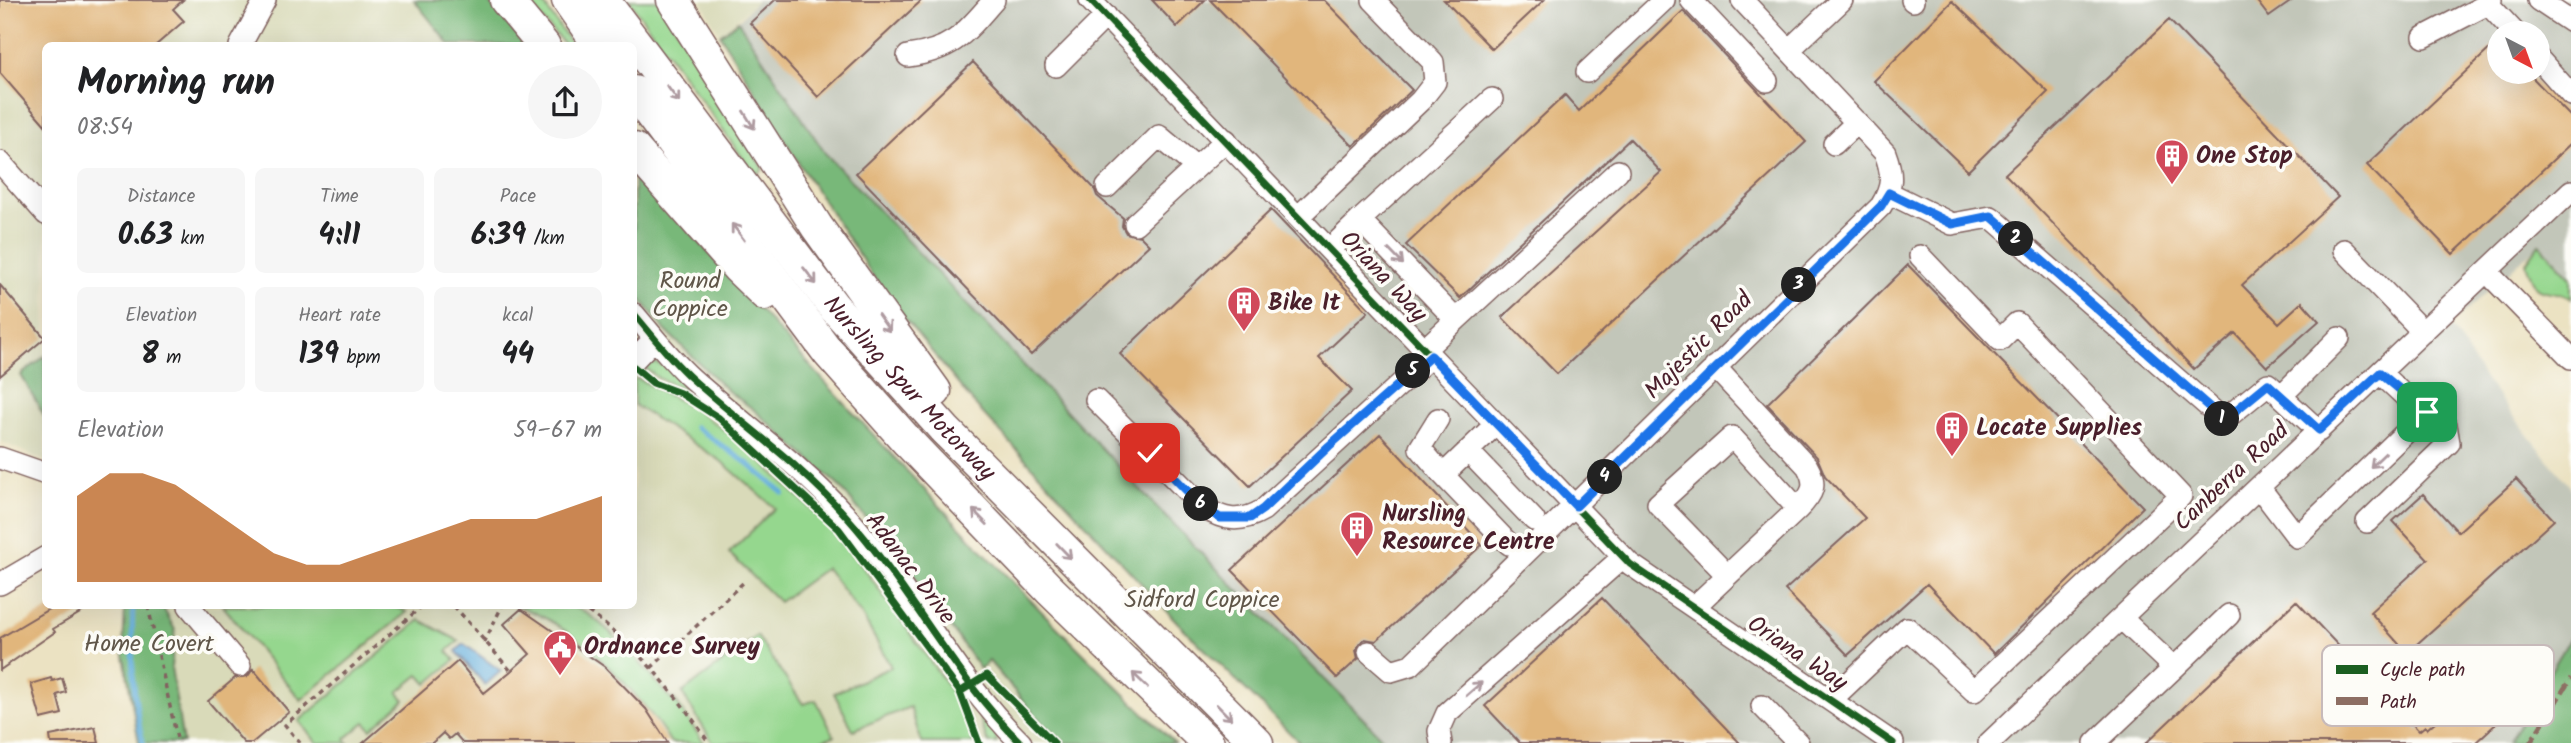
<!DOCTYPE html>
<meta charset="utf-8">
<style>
:root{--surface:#fff;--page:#f6f6f6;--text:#202124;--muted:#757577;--accent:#b45309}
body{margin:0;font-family:Kalam,sans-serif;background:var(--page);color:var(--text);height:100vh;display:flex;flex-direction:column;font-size:26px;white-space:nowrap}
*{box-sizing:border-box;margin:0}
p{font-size:23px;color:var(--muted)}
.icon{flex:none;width:38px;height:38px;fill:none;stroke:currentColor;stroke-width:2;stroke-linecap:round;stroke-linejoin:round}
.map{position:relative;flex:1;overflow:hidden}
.drawer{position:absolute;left:42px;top:42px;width:595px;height:567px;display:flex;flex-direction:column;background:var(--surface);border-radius:10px;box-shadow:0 7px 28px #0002}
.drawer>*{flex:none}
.needle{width:46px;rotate:139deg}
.fabs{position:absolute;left:2487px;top:21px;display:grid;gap:14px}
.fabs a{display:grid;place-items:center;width:63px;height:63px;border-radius:50%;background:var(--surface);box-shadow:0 7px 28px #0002;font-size:35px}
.pin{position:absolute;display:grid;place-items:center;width:60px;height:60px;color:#fff;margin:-30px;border-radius:14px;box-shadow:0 4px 10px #0006}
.km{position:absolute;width:35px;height:35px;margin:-18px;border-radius:50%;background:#222;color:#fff;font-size:19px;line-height:35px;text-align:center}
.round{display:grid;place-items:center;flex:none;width:74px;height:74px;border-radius:37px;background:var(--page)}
.headline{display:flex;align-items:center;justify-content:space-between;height:119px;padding:0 35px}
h1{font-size:38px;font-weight:700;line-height:52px}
.stats{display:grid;grid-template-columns:repeat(3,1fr);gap:10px;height:119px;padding:7px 35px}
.stats div{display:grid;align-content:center;border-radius:10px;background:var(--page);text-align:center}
.stats b{font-size:30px;font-weight:700}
.stats small{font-size:19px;font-weight:400}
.stats p{font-size:19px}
.chart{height:196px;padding:14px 35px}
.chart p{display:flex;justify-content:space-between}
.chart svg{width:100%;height:126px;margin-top:7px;fill:var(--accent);opacity:.7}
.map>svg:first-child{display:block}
</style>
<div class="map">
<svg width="2571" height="743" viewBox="0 0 2571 743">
<rect width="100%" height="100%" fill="#fdfcf7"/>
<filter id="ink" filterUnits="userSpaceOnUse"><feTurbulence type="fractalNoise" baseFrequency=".0143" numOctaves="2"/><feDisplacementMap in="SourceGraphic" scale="14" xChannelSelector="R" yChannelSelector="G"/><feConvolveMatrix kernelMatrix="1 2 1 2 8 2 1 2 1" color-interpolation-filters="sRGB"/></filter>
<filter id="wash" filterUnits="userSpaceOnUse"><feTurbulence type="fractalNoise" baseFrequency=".00686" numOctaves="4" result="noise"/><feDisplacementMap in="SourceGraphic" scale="28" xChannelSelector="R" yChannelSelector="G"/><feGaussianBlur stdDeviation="1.57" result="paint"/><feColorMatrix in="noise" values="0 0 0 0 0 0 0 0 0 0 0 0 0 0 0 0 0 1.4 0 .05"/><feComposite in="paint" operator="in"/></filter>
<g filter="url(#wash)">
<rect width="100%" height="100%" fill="#ebe2c2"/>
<path fill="#d9dab9" d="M0 0H414L450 45 46 46 45 461 0 441Z
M701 0H757L720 35Z
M634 291 666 331 728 391 753 409 840 487 915 577 980 668 988 661 1042 723 1066 743H183L171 667 175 630 162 606H634Z"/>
<path fill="#c2c6b9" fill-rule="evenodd" d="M757 0H2571V277L2539 245 2450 325 2484 379 2571 488V637L2508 743H1387L1164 515 825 153 738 21ZM2499 33H2538V72H2499Z"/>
<path fill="#95d78e" stroke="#707b5c" stroke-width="2" d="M525 0H541L572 45H565Z
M629 0H659L763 169 755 175Z
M2539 244 2571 277V298C2543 285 2537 302 2526 263Z
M655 363 669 367 701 397 658 378 643 366Z
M637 378 691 407 736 438 823 520 863 567 950 689 966 717 975 743H922L910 707 853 730 834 693 891 667 863 617 826 568 779 602 729 553 775 508 721 461 634 405V381Z
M223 606H394L407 612 301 700Z
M515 606C531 605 553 603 569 606 598 610 653 677 671 700L674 699 704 743H671C643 696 570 619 515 606Z
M420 620 459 641 447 651 455 660 427 684 419 675 398 692 405 700 371 729 365 722 345 739 348 743H317L299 721Z
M757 636 803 704 816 700 834 736 815 743H713L682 693Z
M976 706 995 729 997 743H989L986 738Z"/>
<path fill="#78b879" stroke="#616c52" stroke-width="2" d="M414 0H487L527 45H450Z
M738 21 825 153 1164 515 1387 743H1300L1178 623 976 406 884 293 803 170 720 35Z
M634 168C808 366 984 561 1175 743H1066L1042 723 989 661 980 669 915 577 840 487 753 409 728 391 666 331 634 291Z
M45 356V417L21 375Z
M125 606H162L175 630 171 667 183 743H139L123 650Z
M2571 637V743H2508Z"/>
<path fill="#64aedc" stroke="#576684" stroke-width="2" d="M464 644 501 671 485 685 456 651Z"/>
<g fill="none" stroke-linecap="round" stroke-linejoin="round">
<path stroke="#64aedc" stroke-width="5" d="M695 427 747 463 783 493
M133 606C131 653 132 696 143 743"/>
</g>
<g id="blocks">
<path fill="#e1b67c" d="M0 0H183L173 9 184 21 155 46H46V126L0 73Z
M775 0H922L818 97 750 23Z
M1152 0H1205L1177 27Z
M1210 0H1324L1412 90 1353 146Z
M1444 0H1544L1492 49Z
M2256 0H2293L2269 17Z
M1952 1 2048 92 1968 171 1874 81Z
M1683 11 1806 142 1557 374 1502 317 1661 172 1630 139 1460 298 1406 245 1565 95 1579 111Z
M2169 20 2338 197 2242 285 2279 323 2302 302 2319 321 2267 367 2235 333 2194 369 2005 174Z
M2499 40V72H2527L2571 117V143L2453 254 2367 165Z
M973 62 1094 188 1097 196 1123 218 1122 226 1126 233 1140 236 1149 245 1031 355 856 173Z
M1271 210 1368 312 1319 358 1352 391 1250 486 1120 354Z
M1908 265 2143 507 1994 654 1927 584 1848 655 1785 590 1865 518 1825 476 1817 457 1767 404Z
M0 285 45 338 0 376Z
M1380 434 1482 545 1376 641 1365 639 1360 643 1356 650 1358 659 1337 678 1232 570Z
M2516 479 2554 520 2407 653 2370 612 2428 559 2393 521 2423 494 2458 532Z
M1602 598 1740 743H1520L1485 706Z
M2296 601 2419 731 2425 726 2427 729 2480 682 2508 713 2475 743H2146Z
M54 606H92L53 629 55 632 0 670V638Z
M521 609 605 667 646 709 668 743H463L455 734 449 739 443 733 432 743H363L458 661 484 693 511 671 530 654 504 624Z
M253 669 289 712 252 743H244L208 701 235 678 248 676Z
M51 678 52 681 62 678 66 692 57 695 62 714 41 719 31 684Z
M95 727 99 743H51L50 736Z"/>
</g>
</g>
<g filter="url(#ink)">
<use href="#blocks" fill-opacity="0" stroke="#826360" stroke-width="2"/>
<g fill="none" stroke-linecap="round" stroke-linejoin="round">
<g stroke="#826360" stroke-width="24">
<path id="minor" d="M1090 0 1630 564 1893 743
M1691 0 1767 81
M1912 0 1913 1
M2491 0 2488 4 2515 33
M2538 0 2571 22
M2424 37 2488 4
M240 46 265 0
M1789 50 1842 0
M908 56C954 50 965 33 994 0
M2538 58 2571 95
M1056 66 1106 16
M1587 72 1664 0
M1834 144 1857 122
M0 162 46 214
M1107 187 1159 136 1196 167
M1889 193 1952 224 1991 217 2224 420 2268 384 2319 431
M1299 216 1421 100 1435 82 1433 62 1373 0
M1360 220 1492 99
M1135 224 1226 140
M1331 248 1360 220 1456 320 1425 349
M2344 250 2423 332
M2487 272 2571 358
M634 314C652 335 670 359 691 378 742 424 799 463 846 516 910 587 953 676 1021 743
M1456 320 1618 171
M634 360 654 339
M1715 367 1807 466C1818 485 1813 494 1798 509
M2281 396 2339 338
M1096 400 1203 507C1224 521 1241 523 1263 510L1431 356
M1438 419 1420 448 1443 475
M1496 424 1443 475 1509 544
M1468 451 1534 520
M0 458 46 474
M2259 487 2297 537 2427 412
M2367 522 2449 443 2446 425 2409 400 2380 373
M0 584 46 557
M189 606 240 666
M1694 607 1798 509 1732 437 1658 504 1727 575
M1369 652 1391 671 1411 665 1881 206C1893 187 1893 174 1885 153L1742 0
M2174 668 2229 615
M1831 700 1907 628 1974 691 2181 496 2017 323 2000 340 1920 256
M1762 706 1798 743
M1441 743 1439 731 1447 713 1623 557
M1989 743 2571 191
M2095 743 2174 668 2121 618"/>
</g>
<g stroke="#826360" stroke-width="35">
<g id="highway">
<path d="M506 0 544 46"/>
<path d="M568 0 600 46"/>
<path id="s1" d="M603 0 834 307 945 430 1257 743"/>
<path d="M673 0 817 227 935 391"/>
<path d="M634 92 828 352 908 442 1050 590 1208 743"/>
<path d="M634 149 738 268 765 294"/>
</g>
</g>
<path stroke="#826360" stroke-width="3.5" stroke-dasharray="5 5" stroke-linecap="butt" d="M148 606 178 743
M454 606 511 671
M580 606C633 642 674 690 709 743
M484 643 502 606
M651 668 744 582
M300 743 285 725 422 606"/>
<use href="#minor" stroke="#fff" stroke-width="21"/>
<use href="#highway" stroke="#fff" stroke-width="32"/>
<path stroke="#8d6e63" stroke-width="5" stroke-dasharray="10 5" stroke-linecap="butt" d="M2530 743 2571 678"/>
<g stroke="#fdfcf7" stroke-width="11">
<path id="cycleway" d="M1090 0 1630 564 1893 743
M634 314C652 335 670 359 691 378 742 424 799 463 846 516 910 587 953 676 1021 743
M634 367 653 383 680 393 719 418 839 529 960 692 979 743
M963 690 987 675 1054 743"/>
</g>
<use href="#cycleway" stroke="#1b5e20" stroke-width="7"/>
</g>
<defs><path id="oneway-shaft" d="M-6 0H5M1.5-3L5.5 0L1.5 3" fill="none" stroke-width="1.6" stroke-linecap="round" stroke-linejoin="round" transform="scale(1.75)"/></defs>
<g stroke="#ae9aa0">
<use href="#oneway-shaft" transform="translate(673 94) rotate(53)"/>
<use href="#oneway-shaft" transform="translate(749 120) rotate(58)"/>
<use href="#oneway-shaft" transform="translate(738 232) rotate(-127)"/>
<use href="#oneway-shaft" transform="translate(1396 257) rotate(46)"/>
<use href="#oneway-shaft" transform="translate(810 276) rotate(52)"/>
<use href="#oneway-shaft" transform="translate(884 323) rotate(55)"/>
<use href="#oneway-shaft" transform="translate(2378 460) rotate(136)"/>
<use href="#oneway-shaft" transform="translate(980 517) rotate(-134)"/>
<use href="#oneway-shaft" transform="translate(1064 551) rotate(46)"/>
<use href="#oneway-shaft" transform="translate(1140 680) rotate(-136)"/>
<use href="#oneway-shaft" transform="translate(1474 689) rotate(-41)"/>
<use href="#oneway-shaft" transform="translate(1224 712) rotate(45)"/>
</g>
</g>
<g fill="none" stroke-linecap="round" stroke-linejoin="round" filter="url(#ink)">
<g stroke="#fff" stroke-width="14">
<path id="route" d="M1150 453 1203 507 1220 518H1250L1263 509 1329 446 1431 356 1576 506 1881 206 1889 193 1952 224 1991 216 2224 420 2268 384 2319 430 2380 373 2427 412"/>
</g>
<use href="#route" stroke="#1a73e8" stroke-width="9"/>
</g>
<defs>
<g id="building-pin" transform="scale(1.75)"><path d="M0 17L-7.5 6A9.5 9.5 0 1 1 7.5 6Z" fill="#d1495b" stroke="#fdfcf7"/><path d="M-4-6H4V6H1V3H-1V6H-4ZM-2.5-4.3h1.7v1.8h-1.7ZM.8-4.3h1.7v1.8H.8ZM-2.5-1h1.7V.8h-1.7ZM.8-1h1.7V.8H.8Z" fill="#fff"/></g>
<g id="civic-pin" transform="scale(1.75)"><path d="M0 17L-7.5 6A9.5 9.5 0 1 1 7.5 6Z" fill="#d1495b" stroke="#fdfcf7"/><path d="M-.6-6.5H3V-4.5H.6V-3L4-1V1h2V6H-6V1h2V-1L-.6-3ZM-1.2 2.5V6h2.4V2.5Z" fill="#fff"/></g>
</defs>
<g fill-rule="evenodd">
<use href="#building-pin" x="2172" y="156"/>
<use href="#building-pin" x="1244" y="303"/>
<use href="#building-pin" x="1952" y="428"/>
<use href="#building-pin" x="1357" y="528"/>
<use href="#civic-pin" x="560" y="647"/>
</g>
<g text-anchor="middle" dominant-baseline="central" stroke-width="7" stroke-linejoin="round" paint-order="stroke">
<g font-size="24" font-weight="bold" fill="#4a1f2b" stroke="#fdfcf7" text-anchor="start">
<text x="2196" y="156">One Stop</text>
<text x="1268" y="303">Bike It</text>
<text x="1976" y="428">Locate Supplies</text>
<text x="1382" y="514">Nursling<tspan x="1382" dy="28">Resource Centre</tspan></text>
<text x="584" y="647">Ordnance Survey</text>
</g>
<g font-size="24" fill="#4a1f2b" stroke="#fdfcf7">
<text transform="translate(1383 277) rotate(47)">Oriana Way</text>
<text transform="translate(1699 346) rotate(-45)">Majestic Road</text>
<text stroke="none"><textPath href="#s1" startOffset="495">Nursling Spur Motorway</textPath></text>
<text transform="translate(2232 477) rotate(-43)">Canberra Road</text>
<text transform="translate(910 569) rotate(53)">Adanac Drive</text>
<text transform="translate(1797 654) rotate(34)">Oriana Way</text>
</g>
<g font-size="24" fill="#605649" stroke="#fdfcf7">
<text x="690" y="281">Round<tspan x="690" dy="28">Coppice</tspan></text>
<text x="1202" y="600">Sidford Coppice</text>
<text x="149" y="644">Home Covert</text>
</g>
</g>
<rect x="2322" y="645" width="232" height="81" rx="10" fill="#fdfcf7" stroke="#c7baba" stroke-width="2"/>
<rect x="2336" y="665" width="32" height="9" fill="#1b5e20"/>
<rect x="2336" y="697" width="32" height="8" fill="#8d6e63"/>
<g font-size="19" fill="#4a1f2b">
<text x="2380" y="676">Cycle path</text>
<text x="2380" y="708">Path</text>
</g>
</svg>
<div class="fabs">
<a><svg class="needle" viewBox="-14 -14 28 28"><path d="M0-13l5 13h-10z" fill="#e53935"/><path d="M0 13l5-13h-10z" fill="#757577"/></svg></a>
</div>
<div class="pin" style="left:2427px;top:412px;background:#1e9e55"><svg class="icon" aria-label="arrive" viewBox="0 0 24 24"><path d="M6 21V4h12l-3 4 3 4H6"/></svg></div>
<div class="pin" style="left:1150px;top:453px;background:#d93025"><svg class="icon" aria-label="check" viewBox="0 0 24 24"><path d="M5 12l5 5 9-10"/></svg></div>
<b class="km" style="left:2222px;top:419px">1</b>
<b class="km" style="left:2016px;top:239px">2</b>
<b class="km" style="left:1799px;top:285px">3</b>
<b class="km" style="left:1605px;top:477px">4</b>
<b class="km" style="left:1413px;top:371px">5</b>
<b class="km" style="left:1201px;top:504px">6</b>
<section class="drawer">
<div class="headline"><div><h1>Morning run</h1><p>08:54</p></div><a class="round"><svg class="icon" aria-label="share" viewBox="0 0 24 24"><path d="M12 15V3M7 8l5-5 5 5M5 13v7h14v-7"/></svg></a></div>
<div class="stats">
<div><p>Distance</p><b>0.63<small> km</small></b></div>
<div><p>Time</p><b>4:11</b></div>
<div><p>Pace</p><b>6:39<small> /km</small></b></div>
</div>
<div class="stats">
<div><p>Elevation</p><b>8<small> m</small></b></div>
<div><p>Heart rate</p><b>139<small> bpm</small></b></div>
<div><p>kcal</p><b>44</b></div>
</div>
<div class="chart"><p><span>Elevation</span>59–67 m</p>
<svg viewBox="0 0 160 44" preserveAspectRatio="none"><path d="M0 44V14L10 6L20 6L30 10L40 18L50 26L60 34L70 38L80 38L90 34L100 30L110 26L120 22L130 22L140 22L150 18L160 14V44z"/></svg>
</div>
</section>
</div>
